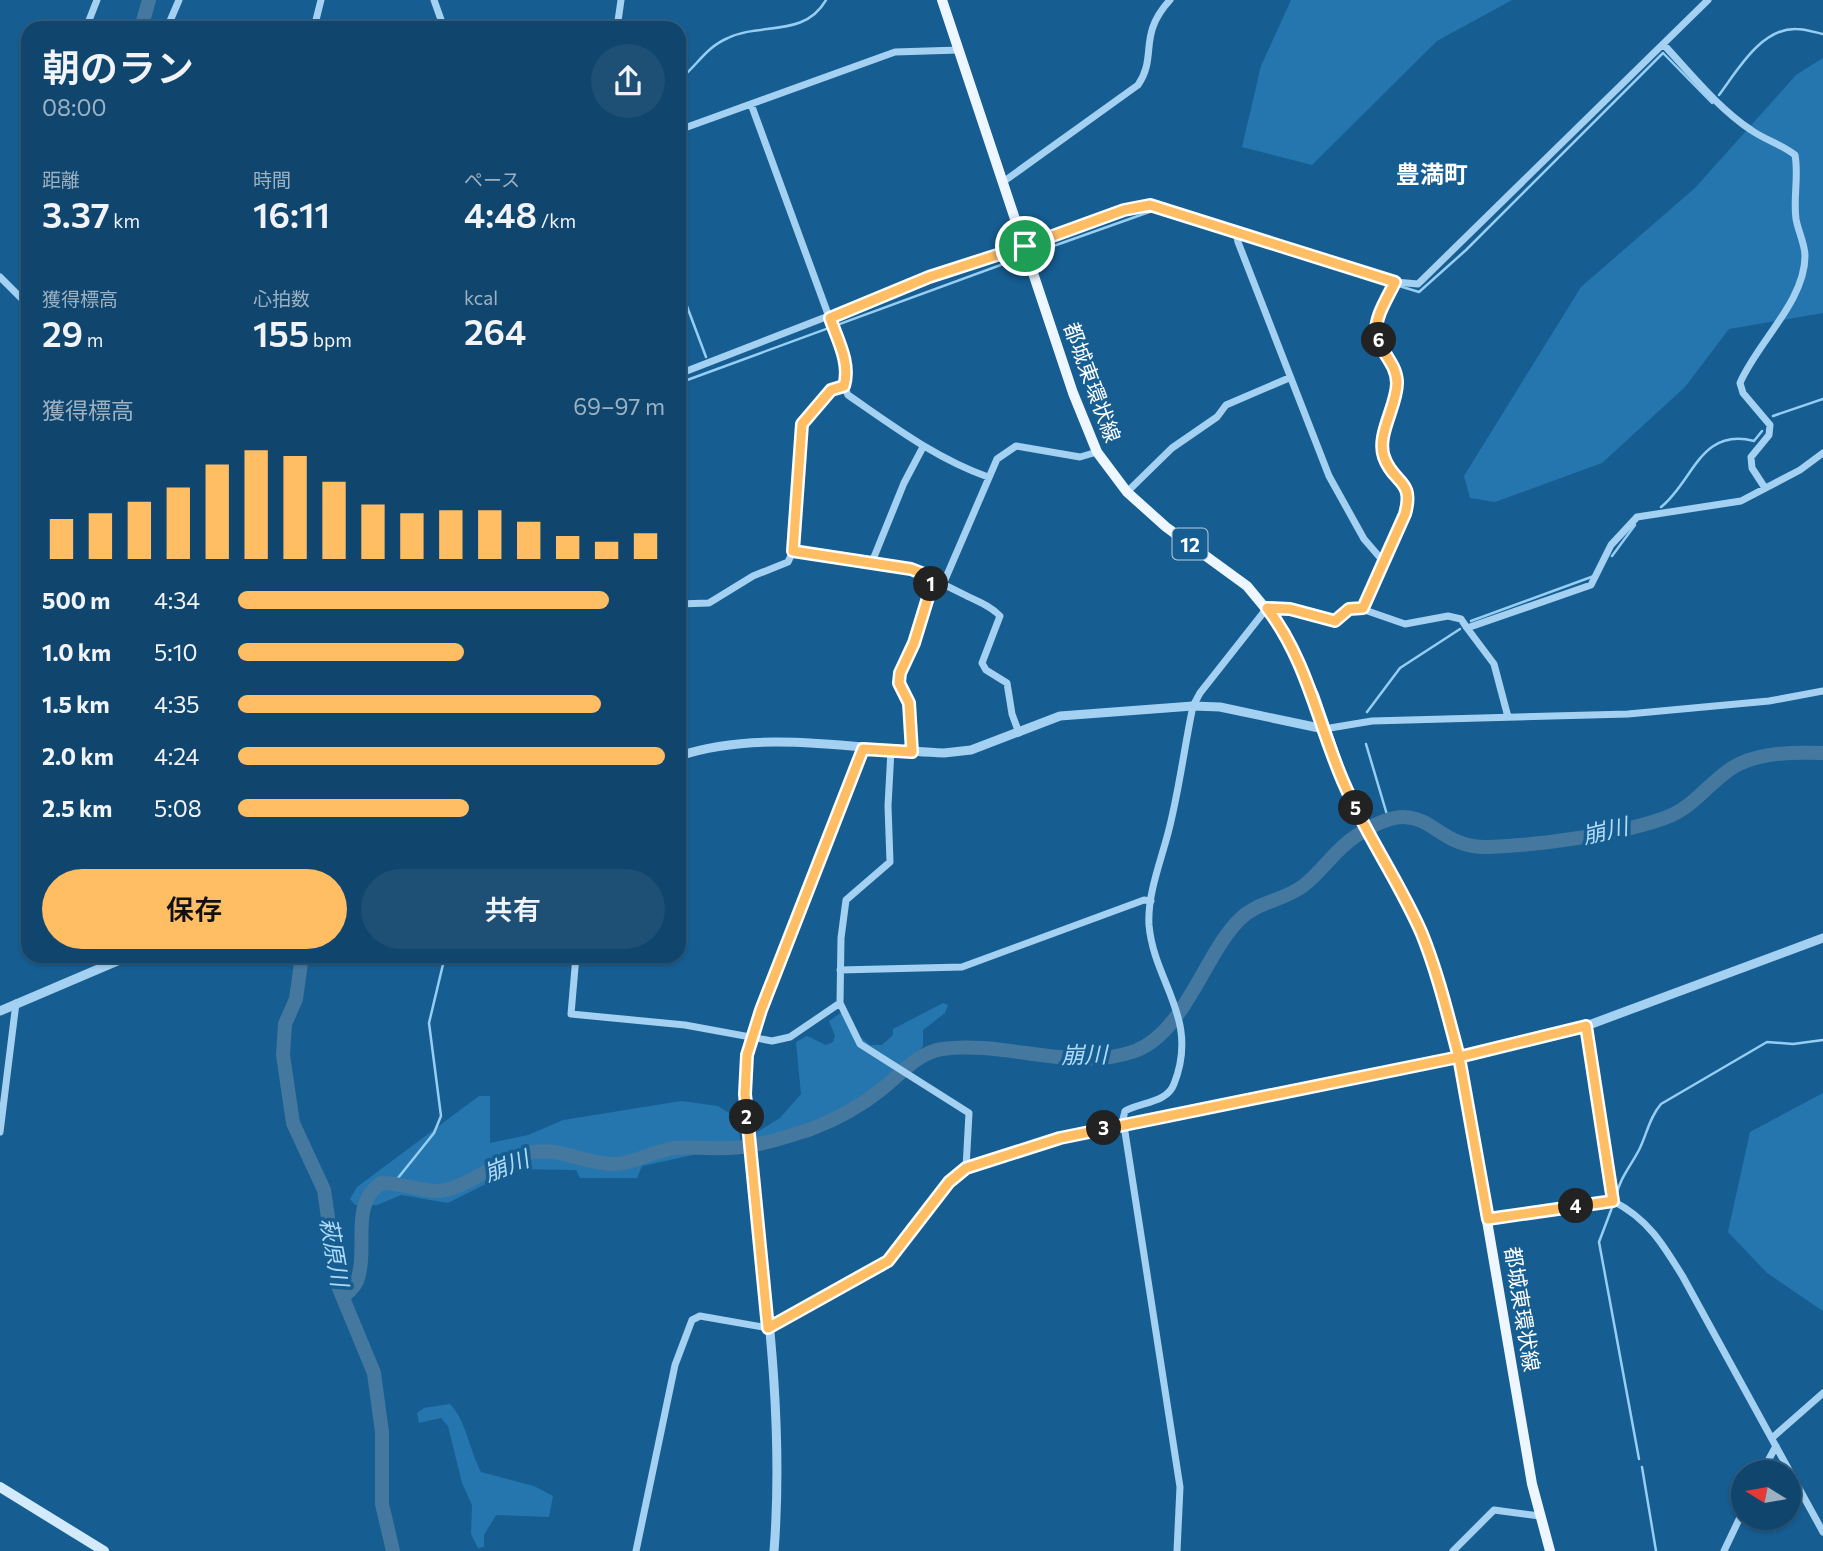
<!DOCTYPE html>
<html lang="ja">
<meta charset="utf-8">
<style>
:root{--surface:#10466e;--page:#1e5076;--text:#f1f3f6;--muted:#9cb1c2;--line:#305e81;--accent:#ffbd64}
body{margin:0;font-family:Commissioner,"Noto Sans JP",sans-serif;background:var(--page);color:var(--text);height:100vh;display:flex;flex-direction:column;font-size:26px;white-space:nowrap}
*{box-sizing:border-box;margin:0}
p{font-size:23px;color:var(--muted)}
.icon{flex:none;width:38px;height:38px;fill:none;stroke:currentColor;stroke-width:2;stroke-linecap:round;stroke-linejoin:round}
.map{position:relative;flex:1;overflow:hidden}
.drawer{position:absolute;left:21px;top:21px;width:665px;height:942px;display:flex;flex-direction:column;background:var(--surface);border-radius:21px;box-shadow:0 2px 5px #0004,0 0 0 2px var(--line)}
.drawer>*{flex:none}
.needle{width:46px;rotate:281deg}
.fabs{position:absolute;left:1731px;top:1460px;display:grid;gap:14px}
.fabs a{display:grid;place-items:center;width:70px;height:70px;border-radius:50%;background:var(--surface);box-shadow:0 2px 5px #0004,0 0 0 2px var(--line);font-size:35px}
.pin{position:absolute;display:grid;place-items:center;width:60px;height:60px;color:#fff;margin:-30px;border:4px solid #fff;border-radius:50%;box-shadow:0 2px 7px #0007}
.km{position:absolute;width:35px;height:35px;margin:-18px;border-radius:50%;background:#222;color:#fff;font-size:19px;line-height:35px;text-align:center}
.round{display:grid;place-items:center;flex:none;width:74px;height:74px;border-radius:37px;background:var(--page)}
.summary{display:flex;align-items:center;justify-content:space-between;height:119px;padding:0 21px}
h1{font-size:38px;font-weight:600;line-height:52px}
.figures{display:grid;grid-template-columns:repeat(3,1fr);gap:10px;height:119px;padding:7px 21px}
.figures div{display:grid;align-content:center}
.figures b{font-size:35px;font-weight:600}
.figures small{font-size:19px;font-weight:400}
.figures p{font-size:19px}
.chart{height:196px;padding:14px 21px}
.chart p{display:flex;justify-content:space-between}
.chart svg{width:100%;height:126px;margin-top:7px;stroke:var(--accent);stroke-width:6}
.button{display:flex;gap:14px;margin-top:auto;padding:14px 21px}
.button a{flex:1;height:80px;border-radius:42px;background:var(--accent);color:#111;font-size:28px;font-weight:600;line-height:80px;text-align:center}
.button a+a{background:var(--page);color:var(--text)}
ul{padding:0 21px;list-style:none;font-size:23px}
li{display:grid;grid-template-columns:112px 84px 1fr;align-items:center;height:52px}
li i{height:18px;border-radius:9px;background:var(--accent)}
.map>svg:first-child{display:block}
</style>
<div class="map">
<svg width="1823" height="1551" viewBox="0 0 1823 1551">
<rect width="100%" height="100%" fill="#165d92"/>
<path fill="#2576af" d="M1291 0H1512L1437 41 1312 165 1242 147 1261 66Z
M1823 58V313L1729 329 1685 387 1602 463 1495 502 1470 498 1464 476 1581 287 1695 188 1796 75Z
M943 1003 948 1005 945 1013 923 1030V1046L919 1051C905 1065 891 1081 875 1092 839 1116 797 1137 756 1149L754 1134 780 1118 801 1094 796 1042 807 1036 826 1045 833 1042 835 1036 829 1021 842 1012 857 1034 870 1045H882L893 1035V1029Z
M1823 1093V1311L1767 1273 1728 1232 1750 1132Z
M479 1096H490V1143L528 1135 563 1120 681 1101 718 1106 737 1118 742 1152 702 1153 642 1166 637 1178H580L576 1170 516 1169 448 1203 401 1195 377 1205H355L350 1199 357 1187Z
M450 1404C466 1420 470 1452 481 1472L534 1486 553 1496 549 1517 496 1515 484 1535V1547L478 1548 471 1534 472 1505 462 1483 448 1426 441 1418 419 1423 417 1413 424 1408Z"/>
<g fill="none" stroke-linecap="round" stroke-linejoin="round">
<path stroke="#96cef3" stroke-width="2.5" d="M679 80C696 67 706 47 728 38 761 22 804 38 826 0
M1719 95C1737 71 1761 28 1796 29 1805 29 1814 32 1823 34
M1031 254 1152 211 1419 292 1466 250 1663 53 1712 103
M679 285 706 357
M679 383 1025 256
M1773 416 1823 399
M1661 507C1693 482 1700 427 1754 441L1762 431
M1612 556 1635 525
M1471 621 1594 576
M1367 712 1400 668 1460 629
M1366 744 1388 818
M394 1183 434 1133 441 1116 429 1023 445 956
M1616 1196C1620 1178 1630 1167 1639 1150 1647 1134 1649 1118 1661 1104L1767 1042 1793 1044 1823 1040
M1613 1205 1599 1242 1639 1459
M1642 1467 1656 1551"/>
<path stroke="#45789e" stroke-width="14" d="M141 28 149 0
M302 956 296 999 285 1024 283 1055 293 1123 324 1190 338 1286 374 1373 382 1432V1504L393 1551
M343 1297C347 1293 355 1287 357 1281 369 1248 349 1205 381 1183 405 1182 430 1197 453 1188 482 1178 503 1156 534 1152 561 1148 587 1164 614 1164 634 1164 654 1150 676 1148 700 1146 725 1151 749 1146 769 1143 792 1135 811 1129 835 1120 862 1105 882 1089 900 1075 917 1053 942 1049 1005 1040 1073 1073 1135 1051 1185 1032 1204 955 1239 920 1258 901 1283 901 1303 886 1323 871 1335 849 1356 836 1430 787 1427 849 1489 847 1539 845 1627 834 1672 815 1694 805 1709 784 1729 770 1753 752 1794 752 1823 753"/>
<path stroke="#a4d1f1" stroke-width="7" d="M434 0 444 28
M86 28 97 0
M167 28 179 0
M314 28 321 0
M617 28 621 0
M1664 45C1691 74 1718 108 1751 130 1765 140 1781 144 1795 155 1799 176 1793 198 1796 219 1798 231 1805 244 1805 256 1805 301 1757 343 1740 383L1743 393 1770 425 1769 435 1751 457 1752 468 1765 488
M751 104 847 366 844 386 848 395C893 426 935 458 988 477
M679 130 895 52 959 50
M1003 182 1138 85C1158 56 1137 36 1170 0
M1236 232 1238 242 1329 476 1364 539 1383 561
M0 277 28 305
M679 374 929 277 1139 205 1164 207 1395 282 1418 284 1708 0
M1127 492 1172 448 1217 417 1226 405 1289 378
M793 551C853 556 911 566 963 594 976 601 990 605 1000 616L982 663 986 670 1007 683 1012 714 1019 733
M872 562 904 483 923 447
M944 582 997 459 1016 446 1080 457 1097 452
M679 604 709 603 753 576 788 562 793 551 802 424 831 390 844 386
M1363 608 1409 499C1404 480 1385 469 1383 450L1397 382 1394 366 1376 334 1379 318 1395 282
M1467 628 1494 664 1508 717
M1324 729 1372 721 1628 714 1769 701 1823 691
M912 752 909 703 899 683 900 673 914 643 934 578
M576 956 571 1014 685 1025 772 1041 790 1037 840 1003 841 938 846 900 890 862 888 806 891 750
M840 970 962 967 1144 900 1151 901
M840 1003 860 1044 969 1113 966 1168
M1586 1026 1613 1201
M0 1132 16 1003
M1488 1219 1613 1201C1648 1219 1663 1244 1683 1277L1823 1532
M1772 1438 1823 1393
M1762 1472 1776 1446
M636 1551 675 1365 692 1320 700 1316 768 1328 888 1261 949 1182 966 1168 1020 1148 1111 1126 1459 1057
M1177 1551 1180 1487 1123 1119 1125 1111C1141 1102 1167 1103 1174 1084 1200 1018 1154 983 1149 925 1147 891 1164 854 1171 821 1180 783 1185 744 1193 706L1200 693 1267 608 1290 609 1335 621 1343 613 1356 607 1405 624 1448 616 1461 619 1467 628 1591 585 1611 545 1637 517 1741 501 1800 470 1823 453
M1453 1551 1494 1510 1540 1516
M1724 1551 1743 1511"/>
<path stroke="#a4d1f1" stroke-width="9" d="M679 756C763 728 858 750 944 753L971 750 1060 716 1193 706 1220 707 1324 729
M0 1011 129 956
M1459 1057 1586 1026 1823 938
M774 1551C786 1399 759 1246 745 1094L750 1037 863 749"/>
<path stroke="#d2eafb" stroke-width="10" d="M0 1487 104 1551"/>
<path stroke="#eef7ff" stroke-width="10" d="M942 0 1073 393 1097 452 1127 492 1166 527 1247 586 1285 632 1314 695 1346 788 1421 933 1434 965 1459 1057 1532 1484 1550 1551"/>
</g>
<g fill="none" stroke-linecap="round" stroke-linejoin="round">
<g stroke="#fff" stroke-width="14">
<path id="route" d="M1025 246 929 277 830 318C837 339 851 363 844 386L831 390 802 424 793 551 911 569 934 578 914 643 900 673 899 683 909 703 912 752 863 749 761 1010 747 1055 745 1094 768 1328 888 1261 949 1182 966 1168 1060 1138 1459 1057 1488 1219 1613 1201 1586 1026 1459 1057C1448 1016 1438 974 1422 934 1400 883 1368 838 1346 788 1318 727 1309 663 1267 608L1290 609 1335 621 1349 609 1363 608 1405 514C1415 479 1393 484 1384 457 1376 435 1397 406 1397 383 1397 363 1378 350 1376 333 1375 316 1388 297 1395 282L1150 205 1124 210 1025 246"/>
</g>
<use href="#route" stroke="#ffbd64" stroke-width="9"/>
</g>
<g text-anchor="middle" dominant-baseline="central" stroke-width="7" stroke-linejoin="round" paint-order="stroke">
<rect fill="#165d92" stroke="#b9cede" stroke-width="2" x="1172.5" y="528.5" width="35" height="31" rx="5"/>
<g font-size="19" font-weight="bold" fill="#fff">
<text x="1190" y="544">12</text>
</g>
<g font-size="21" fill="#fff" stroke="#165d92">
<text transform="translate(1093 382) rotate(70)">都城東環状線</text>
<text transform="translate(1523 1309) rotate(81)">都城東環状線</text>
</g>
<g font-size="23" font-style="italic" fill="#b0dbf8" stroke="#165d92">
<text transform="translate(1605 830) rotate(-13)">崩川</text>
<text transform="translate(1084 1054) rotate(-1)">崩川</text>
<text transform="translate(506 1165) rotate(-21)">崩川</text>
<text transform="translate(335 1252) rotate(80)">萩原川</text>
</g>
<g font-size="24" font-weight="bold" fill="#fff" stroke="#165d92">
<text x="1432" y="173">豊満町</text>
</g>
</g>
</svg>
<div class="fabs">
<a><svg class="needle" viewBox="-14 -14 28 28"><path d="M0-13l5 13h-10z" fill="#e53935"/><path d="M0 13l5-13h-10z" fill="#9cb1c2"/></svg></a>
</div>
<div class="pin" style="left:1025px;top:246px;background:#1e9e55"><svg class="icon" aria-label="arrive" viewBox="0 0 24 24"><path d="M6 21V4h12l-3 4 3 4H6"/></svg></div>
<b class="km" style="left:931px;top:584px">1</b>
<b class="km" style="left:747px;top:1117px">2</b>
<b class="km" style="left:1104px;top:1128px">3</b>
<b class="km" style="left:1576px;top:1206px">4</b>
<b class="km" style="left:1356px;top:808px">5</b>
<b class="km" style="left:1379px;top:340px">6</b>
<section class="drawer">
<div class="summary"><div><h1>朝のラン</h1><p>08:00</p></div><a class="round"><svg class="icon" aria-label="share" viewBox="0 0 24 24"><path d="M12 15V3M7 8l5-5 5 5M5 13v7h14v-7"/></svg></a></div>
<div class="figures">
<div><p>距離</p><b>3.37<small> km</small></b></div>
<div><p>時間</p><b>16:11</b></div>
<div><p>ペース</p><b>4:48<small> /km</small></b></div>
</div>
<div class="figures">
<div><p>獲得標高</p><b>29<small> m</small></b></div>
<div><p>心拍数</p><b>155<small> bpm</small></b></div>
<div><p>kcal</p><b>264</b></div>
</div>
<div class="chart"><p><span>獲得標高</span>69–97 m</p>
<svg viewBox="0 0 160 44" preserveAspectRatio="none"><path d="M5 44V30M15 44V28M25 44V24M35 44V19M45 44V11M55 44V6M65 44V8M75 44V17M85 44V25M95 44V28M105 44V27M115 44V27M125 44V31M135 44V36M145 44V38M155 44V35"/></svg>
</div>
<ul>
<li><b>500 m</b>4:34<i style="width:87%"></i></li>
<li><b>1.0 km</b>5:10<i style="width:53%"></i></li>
<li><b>1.5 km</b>4:35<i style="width:85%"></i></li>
<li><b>2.0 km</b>4:24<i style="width:100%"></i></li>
<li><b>2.5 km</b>5:08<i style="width:54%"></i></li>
</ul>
<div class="button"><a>保存</a><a>共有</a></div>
</section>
</div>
